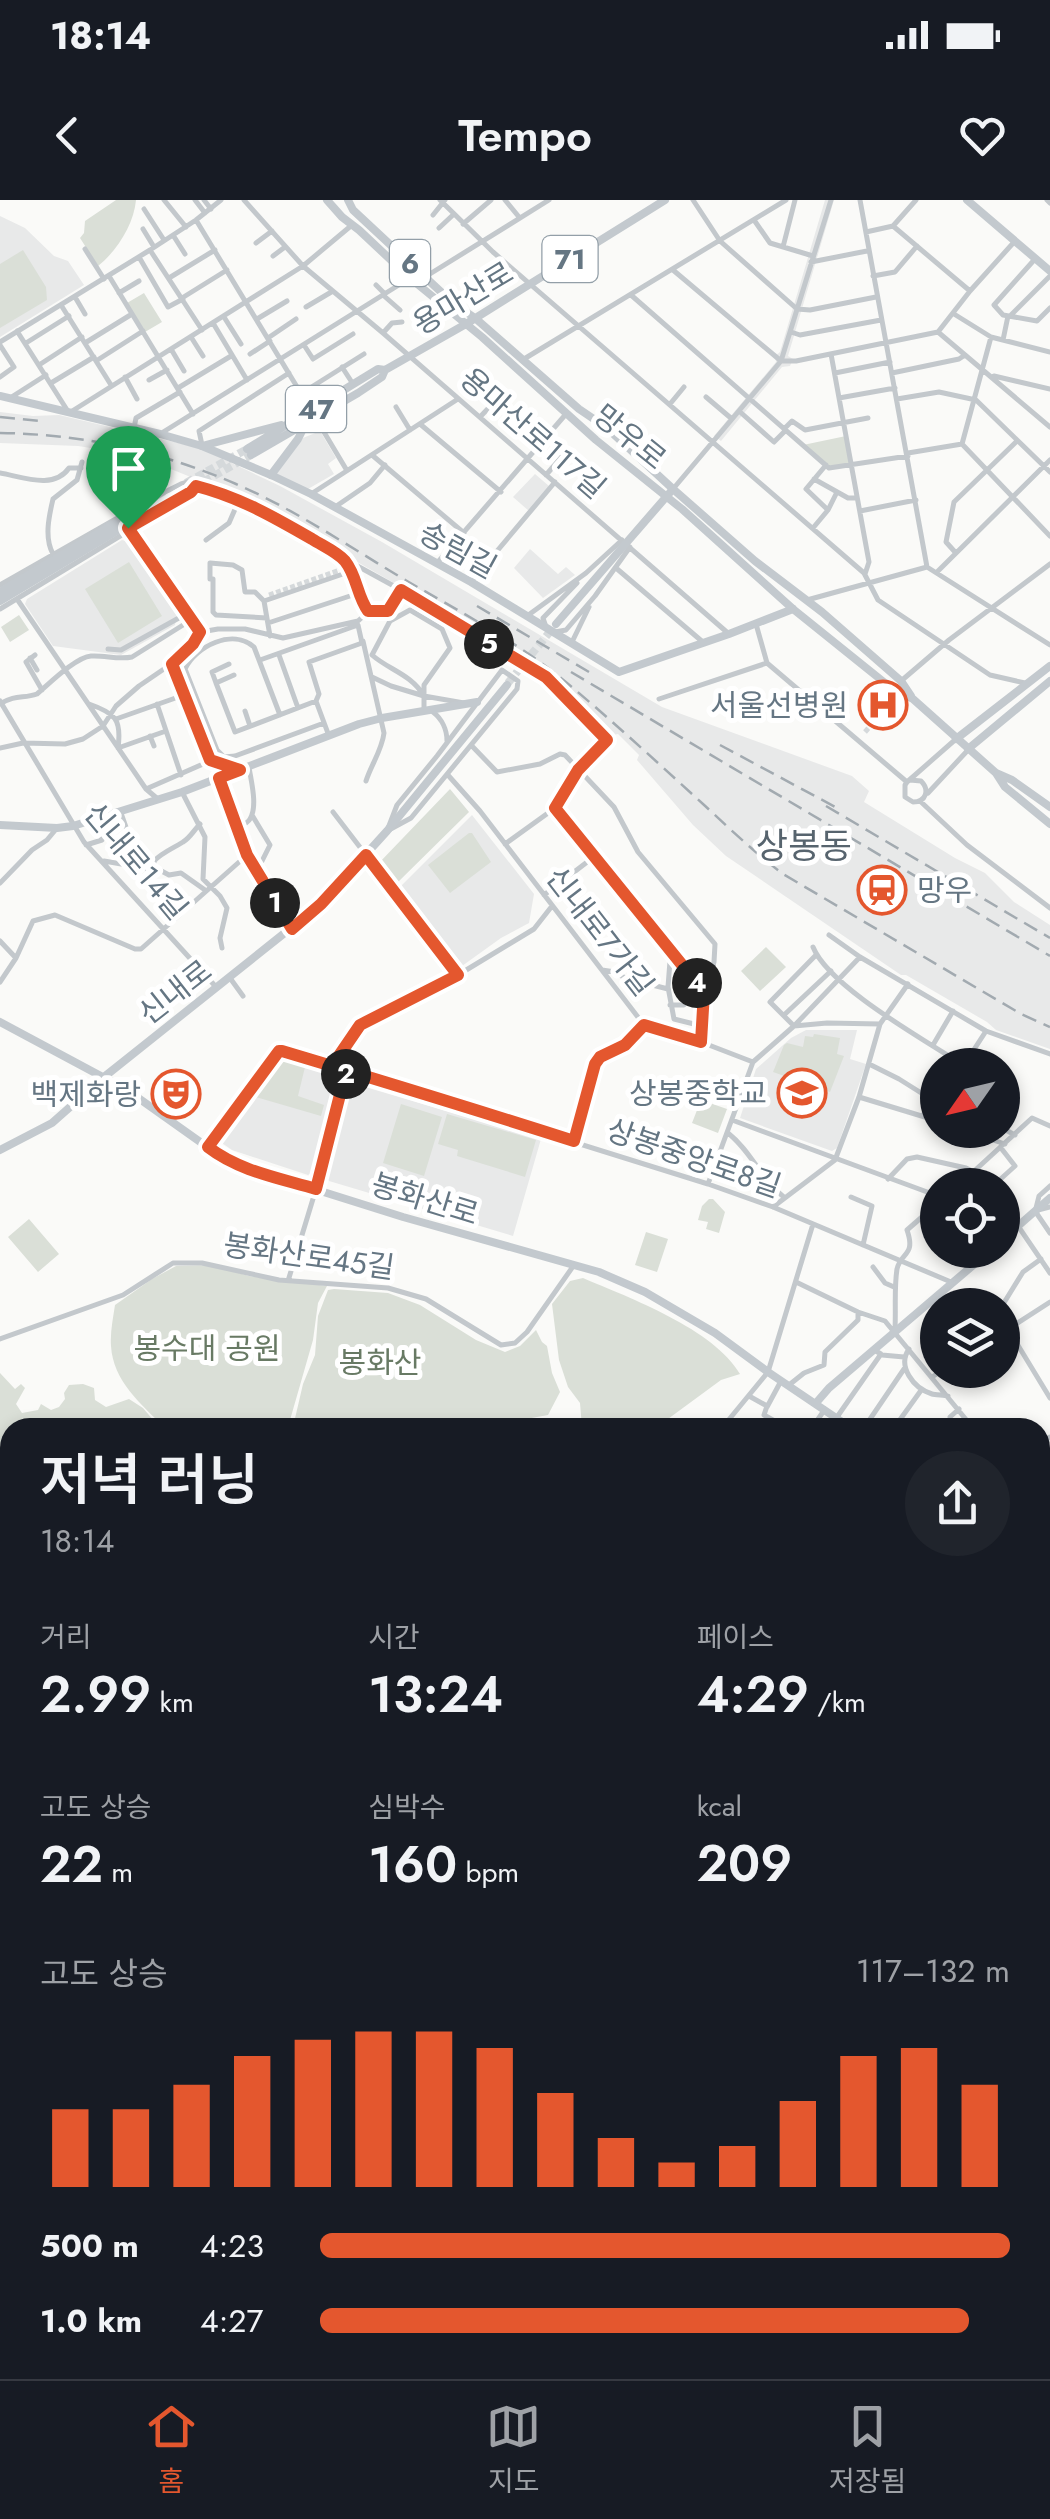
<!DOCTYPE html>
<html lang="ko">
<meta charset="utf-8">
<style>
:root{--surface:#171b24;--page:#20242c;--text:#f1f3f6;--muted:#9ea1a6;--line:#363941;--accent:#e4572e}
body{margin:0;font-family:Jost,"Noto Sans KR",sans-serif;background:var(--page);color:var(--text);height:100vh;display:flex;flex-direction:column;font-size:38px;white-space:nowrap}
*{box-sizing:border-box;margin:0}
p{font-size:32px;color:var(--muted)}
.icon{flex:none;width:55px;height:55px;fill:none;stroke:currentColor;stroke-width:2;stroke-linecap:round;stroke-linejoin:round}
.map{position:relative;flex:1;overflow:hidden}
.side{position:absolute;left:0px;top:1218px;width:1050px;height:962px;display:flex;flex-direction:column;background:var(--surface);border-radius:30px 30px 0 0;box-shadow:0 5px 15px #0003}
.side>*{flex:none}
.needle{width:65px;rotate:236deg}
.buttons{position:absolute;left:920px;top:848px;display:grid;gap:20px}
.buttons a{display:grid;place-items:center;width:100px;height:100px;border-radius:50%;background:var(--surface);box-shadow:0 5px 15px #0003;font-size:50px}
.pin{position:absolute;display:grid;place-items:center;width:85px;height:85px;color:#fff;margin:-102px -42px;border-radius:50% 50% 50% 0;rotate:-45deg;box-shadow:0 0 10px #0007}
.pin .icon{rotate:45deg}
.km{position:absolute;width:50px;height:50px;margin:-25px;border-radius:50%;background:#222;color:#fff;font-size:28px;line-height:50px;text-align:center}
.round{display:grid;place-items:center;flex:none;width:105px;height:105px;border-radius:52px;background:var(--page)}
.summary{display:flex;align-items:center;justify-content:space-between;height:170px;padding:0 40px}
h1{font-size:55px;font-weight:600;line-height:75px}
.metrics{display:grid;grid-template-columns:repeat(3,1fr);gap:15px;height:170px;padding:10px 40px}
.metrics div{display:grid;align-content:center}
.metrics b{font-size:50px;font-weight:600}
.metrics small{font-size:28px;font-weight:400}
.metrics p{font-size:28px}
.chart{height:280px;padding:20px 40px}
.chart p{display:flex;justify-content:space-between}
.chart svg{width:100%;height:180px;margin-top:10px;stroke:var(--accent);stroke-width:6}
ul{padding:0 40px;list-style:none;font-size:32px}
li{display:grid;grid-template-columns:160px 120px 1fr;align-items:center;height:75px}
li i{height:25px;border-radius:12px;background:var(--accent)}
.status{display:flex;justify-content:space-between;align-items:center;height:70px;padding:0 50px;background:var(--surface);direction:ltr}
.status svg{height:28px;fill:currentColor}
header{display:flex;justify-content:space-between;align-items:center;height:130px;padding:0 40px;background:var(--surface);font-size:45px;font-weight:600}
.tab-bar{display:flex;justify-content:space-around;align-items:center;height:140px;border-top:2px solid var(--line);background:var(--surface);font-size:28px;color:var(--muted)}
.tab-bar a{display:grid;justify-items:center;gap:5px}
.tab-bar .on{color:var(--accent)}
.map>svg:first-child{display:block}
</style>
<div class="status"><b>18:14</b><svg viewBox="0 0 49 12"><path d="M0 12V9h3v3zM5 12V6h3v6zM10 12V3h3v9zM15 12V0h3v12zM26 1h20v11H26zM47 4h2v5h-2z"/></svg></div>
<header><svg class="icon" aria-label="back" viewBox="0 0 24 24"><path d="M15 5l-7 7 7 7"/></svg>Tempo<svg class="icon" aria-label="heart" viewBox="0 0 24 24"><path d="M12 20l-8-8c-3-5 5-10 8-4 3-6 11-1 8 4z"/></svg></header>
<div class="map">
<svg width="1050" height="2179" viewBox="0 0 1050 2179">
<rect width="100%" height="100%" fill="#fafaf8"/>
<path fill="#e8e9e9" d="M825 0H834L788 156 793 159 790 166 782 167 721 241 714 236 776 162 775 156 780 152Z
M0 16 25 28 54 56 68 61 84 85 0 137Z
M0 212 33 216 59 215 200 248 280 286 382 342 662 507 852 576 869 591 864 602 955 658 985 673 1014 702 1050 725V849L996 830 987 822 906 775H901L726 656 693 625 637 560 639 555 618 534 613 535 594 519 547 474 445 412 266 310 225 291 166 267 110 251 78 246 0 243Z
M320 231 336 258 328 264 334 274 308 289 274 274 303 238Z
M535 274 549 286 529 311 513 297Z
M122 340 129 342 177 413 175 425 121 455 53 446 25 404 27 399Z
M530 349 558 374 566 367 575 375 543 398 514 368Z
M472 615 534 694 529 723 501 738 462 766 455 768 396 691Z
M806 830H857L850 859 866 864 837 948 832 951 740 918 756 869 791 838Z
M279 857 336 873 339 878 313 972 308 975 232 950 219 941Z
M355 884 541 939 513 1036 329 981 323 973 350 887Z
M1050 1279V1351L1040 1343V1282Z
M1040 1634 1050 1638V1671L1040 1681Z
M987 2170H1027L1036 2179H978Z"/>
<path fill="#dadfd7" d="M116 0H136C134 24 117 51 98 66L80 38 84 33 85 21Z
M23 50 46 87 47 100 0 128V64Z
M144 93 162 122 145 132 127 103Z
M846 236 851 265 829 268 803 245Z
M129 362 162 416 118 443 85 389Z
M19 415 29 430 10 442 1 427Z
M450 589 469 612 395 685 378 664Z
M469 633H472L491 662 450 693 428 665Z
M766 747 786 767 760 791 741 771Z
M814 834 840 838 837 854 844 856 830 892 773 872 784 845 787 843 803 847 805 836 813 837Z
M279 859 305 867 298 896 324 905 321 916 252 896Z
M701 900 727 909 718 933 692 923Z
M401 904 442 917 424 976 383 963Z
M447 914 536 940 525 977 457 956 458 950 438 944Z
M709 999H713L725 1012 719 1033 706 1029 708 1022 698 1020 702 1006Z
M29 1019 59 1054 38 1072 8 1037Z
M646 1032 668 1039 657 1072 635 1065Z
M211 1065 249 1076 327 1086 318 1103 313 1140 288 1227H164C141 1204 113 1181 111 1146 110 1133 113 1118 115 1105L152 1079 176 1066Z
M583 1078C630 1098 714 1129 740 1174L721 1180 657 1227H582L580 1203 568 1187 559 1160 552 1104 570 1081Z
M334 1089 388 1093 420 1105 476 1140 505 1152 520 1146 536 1130 542 1142 547 1146 552 1173 560 1192 548 1215 526 1219 522 1228 293 1227 303 1184 315 1155 318 1116 328 1090Z
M0 1173 15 1189 21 1184 25 1188 16 1204 22 1213 38 1210 41 1204 51 1210 59 1207 65 1199 64 1193 69 1185 83 1184 94 1188 95 1200 106 1207 129 1199 143 1208 159 1227 10 1228V1461L0 1460Z
M0 1465 10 1466V1716L0 1730Z
M10 1724V2026L0 2010V1737Z
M56 2170H133L135 2179H62Z"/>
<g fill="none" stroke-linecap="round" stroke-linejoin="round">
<path stroke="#d5d9db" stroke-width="5" stroke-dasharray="5 2.5" stroke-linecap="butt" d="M269 395 340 370
M865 532 872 524 871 519"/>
<path stroke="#d5d9db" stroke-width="8" stroke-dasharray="8 4" stroke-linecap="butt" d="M508 483 553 428"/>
<path stroke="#d5d9db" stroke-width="8" stroke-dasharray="8 4" stroke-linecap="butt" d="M186 283 247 249
M117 322 173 290
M120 329 251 255"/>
<path stroke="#c3c8cc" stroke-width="5" d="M164 0 186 27
M195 0 205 13
M204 0 211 9
M244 0 303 66 383 133 729 434
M440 0 493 52 864 373 878 400 990 475 1025 483
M505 0 519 17
M693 0 720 41 797 109 810 110 876 97
M860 0 927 367
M1047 0 1050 3
M144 9 164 40
M433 15 445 0
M196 20 311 210
M754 20 770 43 813 56
M463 24 491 0
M893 26 970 91
M439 28 454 14
M143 29 154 47
M866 32 893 26 916 0
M173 35 185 54
M1015 41 970 91 938 132 1050 227
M256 43 272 31
M783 47 795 0
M85 49 104 79
M150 50 202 130
M273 56 285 47
M139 57 168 107 183 99
M1035 59 994 105 1003 115 1037 121 1050 108
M811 62 867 51
M673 70 781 161H796L938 132
M109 76 193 214
M873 76 895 72 917 46
M425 77 549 0
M169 78 215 50
M376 85 385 94
M119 93 139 81
M383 95 400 110
M631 95 829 268 908 256
M75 97 85 114
M182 98 227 70
M61 105 111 185
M306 107 333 91
M954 114 991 137 1050 152
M1010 116 1050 76
M224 117 241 144
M257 119 287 101
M213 123 247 180
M17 131 69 213 303 66 352 25
M791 132 800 135 881 120
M383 133 392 123 402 122
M191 137 203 156
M991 137 962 244 1050 336
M268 138 296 119
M1003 140 1008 116
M0 142 150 50 196 20 221 0
M26 143 69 116
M85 143 132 114
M0 145 14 167 0 177
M304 145 313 159 353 134
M171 149 184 171
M250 154 270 141
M831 154 869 362 865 374
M524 159 786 0
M96 161 143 131
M39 165 82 137
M342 167 353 184
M835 173 890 162
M892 173 959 159 965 155
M994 176 1050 189
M125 177 137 199
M149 180 167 170
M51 183 94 157
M178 188 231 156
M302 193 364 154
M706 197 732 219
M10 198 46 175
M839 198 895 188
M897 199 939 192 976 200 1050 272
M670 204 684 187
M396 207 410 230
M739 211 774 242 786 230
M315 217 346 269
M480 217 500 196
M420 224 501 292
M541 227 549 235
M134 228 136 218 180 192
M784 229 792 221 805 230 868 218
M160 234 410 78
M202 245 199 231 289 173
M908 253 962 244
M372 255 464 333
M826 265 806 289 828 310
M0 273C23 277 54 290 69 268H81
M546 275 564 254
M814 279 848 298H857
M673 289 781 161 831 0
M311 294 458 199
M335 307 370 283 385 265
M860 311 916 300
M813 328 828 310 836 294
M129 329 201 432
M206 340 229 323 239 300
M955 352 946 342 954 302 1017 241
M53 354C44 338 49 316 53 299L77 280 82 262
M341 357 403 391 546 477 607 540 578 570 555 608 505 644
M438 362 566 214
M616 368 704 443
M937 372 1050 260
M471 382 555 282
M0 385 149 300 181 284 191 281 196 286 225 293 268 313 341 357 353 376 361 399 369 411
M17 399 146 589 159 600
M807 400 927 367 1050 445
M264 401 343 374 347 375 353 395 268 423
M0 409 191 293 196 286
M527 416 586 373 622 340
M267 418 216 415 213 412V379H210V363L233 365 242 370 245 392H255L264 401 270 436
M756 424 767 463
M546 427 543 418 577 383
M555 432 566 430 595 396 630 347
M363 441 384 533C382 550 371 565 366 581
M572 442 589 407
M108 449 121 450 186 414
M35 455 26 462 42 490
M279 455 298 508
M30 458 37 470
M260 460 358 425 362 443 309 462 319 494 316 501
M767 463 907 582
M173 465 210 561
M502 470 518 481 517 489 411 618 387 631 397 605 437 556Z
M234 475 216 483 235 532 316 501 329 536
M372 477 391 486 424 496V511
M901 481 949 440 1050 364
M216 483 212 472 229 464
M424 496V485L450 448 442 429 410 410 390 421 372 455C389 470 411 474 424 496L464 503
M659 499 767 463
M0 501 84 642 217 788
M816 503 822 496
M0 504C16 494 23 499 37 494 49 484 76 457 91 456 105 455 118 460 132 457L191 420
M89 504C115 513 122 519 118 548L166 531
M157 504 181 575
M245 511 250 526
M433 512C442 519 447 530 447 541
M280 515 254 447C233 428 196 446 185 469L217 550 224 557 235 556 324 523
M116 519 184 495
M150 536 154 546
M471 545 497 572 540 564 560 554 565 555 614 607 638 652 715 744 714 762 705 792 701 842
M0 548 23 543 65 544 83 539 103 526 116 506 139 486 180 458 201 432 218 429H245L283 438 358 421 369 411H388L401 390
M210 561 237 569
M447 574 480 611 644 825 701 842 753 862
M219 578 241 644 262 683 290 727
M910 580 921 581C930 590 926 602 913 602L905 597V585L907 582 956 539
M146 589 210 561
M182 592 205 637 203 679 220 696 227 708 220 738 222 748
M928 593 968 550
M920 601 967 645 1050 708
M555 608 705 792
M333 612 458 775
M121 613 127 630 126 642 136 644
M252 615 270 645 262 661 254 668
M236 629C240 627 248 623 250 619 258 606 251 581 249 567
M86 645 102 640 97 620
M104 661 150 669 154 667V661C163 652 172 649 183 642 190 638 194 630 200 624
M154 667 169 675 181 673 205 690
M0 683 32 650 47 640 57 628
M544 695 595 656
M829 735 860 757 986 831 1050 854
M0 741 15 757
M813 747C829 787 925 840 963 865
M671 748 668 787 674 819 702 826
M816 755 770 802 794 826 827 823 880 824
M602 770 615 772 625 778 668 789
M230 778 243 796
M0 782 16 758 33 721 55 715 135 749H141L247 655
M670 805H684L689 772
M784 815 831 771
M933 845 953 811
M869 864 899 879 934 901
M333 865 361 825 458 775 534 729 552 706
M964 865 986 831
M859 897 938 921
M922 916 938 898
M732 920 938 996
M1002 928 1015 935
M963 930 1005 944
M728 933C752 952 761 980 785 998
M573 941 595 864 600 857 625 845 644 825
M208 947 278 852 281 851 708 984 773 1007 951 1082
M888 979 907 959 917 957 966 968 974 972 985 985
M708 984 753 862 794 826 860 757
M959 985 1032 918 1050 926
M994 985 1015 966 1001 948
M851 997 872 1006 863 1045
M773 1007 835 960 859 897 880 824 908 784
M1036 1008 1039 996 1050 986
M1038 1010 1050 1007
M1035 1011 1050 1033
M1018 1026 1050 1073
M873 1067 885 1083 894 1087
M288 1081 316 989 346 872
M796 1082 858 1112 885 1121 973 1228
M1002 1106 1023 1072 1041 1059
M1002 1119 1050 1198
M895 1129C896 1108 894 1088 897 1069 901 1052 916 1056 907 1030L938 1003
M1002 1133 1050 1102
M0 1139 123 1095 173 1063H202L279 1080 388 1088 426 1099 501 1145 515 1143 527 1132 574 1065
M909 1149C897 1166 913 1188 932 1194 935 1195 945 1195 948 1196
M882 1155 904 1157
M932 1177 943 1170
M789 1185 804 1173 824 1165 825 1152 858 1120V1113
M749 1196 767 1206 764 1215 787 1228
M767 1207 781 1181
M837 1217 881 1154 874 1150
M722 1228 768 1172 813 1024
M812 1228 825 1209
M864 1228 904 1169
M894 1228 922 1189
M955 1228 950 1217 959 1209
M1040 1243 1050 1237
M1040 1406 1050 1396
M1040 1462 1050 1478
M1040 1558 1050 1565
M1040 1598 1050 1602
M1040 1778 1050 1788
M1040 1947 1050 1938
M1040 1963 1050 1974
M326 2170 333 2179
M478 2170 495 2179
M611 2170 633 2179
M823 2170 831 2179
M1033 2170 1042 2179
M191 2179 207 2170
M772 2179 782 2170
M810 2179 820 2170
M960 2179 970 2170"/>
<path stroke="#c3c9ce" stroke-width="8" d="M967 0 1050 71
M0 196 160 234 202 246 271 275 311 294 471 382 619 472 729 434 793 409
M556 424 673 289
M956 539 1050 466
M968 549 1050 481
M0 625 57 628 73 626 182 592 359 524 382 518 477 502
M0 822 127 890 220 956 241 966 403 1017 599 1072 645 1092 715 1133 768 1172 851 1228
M0 950 52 923 104 877 321 704 387 631 507 485
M1002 1040 1050 998
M816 1203 829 1188 991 1050
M1040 1359 1050 1366
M1040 2058 1050 2048
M0 2106 10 2118
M44 2170 50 2179
M908 2179 918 2170"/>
<path stroke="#c3c9ce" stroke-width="8" d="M327 0 342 17 359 30 410 78 482 137 596 240 682 309 793 409 885 483 913 499 996 573 1012 580 1050 607
M348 0 353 10 454 104 475 118 579 209 607 228 673 289 755 361 822 412 901 481 911 496
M202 246 281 225
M247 249 378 169 385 170 466 124 665 0
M251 255 358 193 382 177 385 170
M271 275 298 239 305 225
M0 392 117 322
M0 401 120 329
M996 573 1005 587 1050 624
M1040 1869 1050 1859
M702 2179 712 2170"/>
<path stroke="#a2aab0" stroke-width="2.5" stroke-dasharray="15 8" stroke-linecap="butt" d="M0 217 40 221
M0 233C82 234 160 251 236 284 296 310 351 348 407 381 462 413 525 446 573 488 617 525 660 565 703 604 729 628 755 653 783 674L1021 814 1050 827
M477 406 589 472
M571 472 1050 756
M720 545 839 609
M826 606 1050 738"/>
</g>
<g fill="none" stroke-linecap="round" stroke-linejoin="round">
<g stroke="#fff" stroke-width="20">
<path id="route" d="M128 328 200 432 193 444 172 464 210 560 240 570 219 578 247 655 292 729 321 704 366 655 458 775 360 825 332 866 346 871 316 989C279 978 239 971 208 947L279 851H282C379 880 477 910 574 941L595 864 600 857 625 845 644 825 701 842 704 792 555 608 578 570 607 540 546 477 401 390 388 411H368C357 396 357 376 345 361 337 352 323 346 312 339 274 317 239 297 196 286L191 292 128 328"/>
</g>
<use href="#route" stroke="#e4572e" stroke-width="12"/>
</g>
<defs>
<g id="hospital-ring" transform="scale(2.5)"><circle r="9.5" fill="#fff" stroke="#e4572e" stroke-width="1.5"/><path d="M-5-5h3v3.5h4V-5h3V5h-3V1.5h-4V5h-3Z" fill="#e4572e"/></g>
<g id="station-ring" transform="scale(2.5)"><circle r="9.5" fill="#fff" stroke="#e4572e" stroke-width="1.5"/><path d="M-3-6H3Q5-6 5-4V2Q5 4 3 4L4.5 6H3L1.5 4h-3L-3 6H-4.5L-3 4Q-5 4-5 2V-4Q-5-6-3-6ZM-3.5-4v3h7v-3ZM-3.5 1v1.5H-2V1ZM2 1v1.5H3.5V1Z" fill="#e4572e"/></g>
<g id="school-ring" transform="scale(2.5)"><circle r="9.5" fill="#fff" stroke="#e4572e" stroke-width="1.5"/><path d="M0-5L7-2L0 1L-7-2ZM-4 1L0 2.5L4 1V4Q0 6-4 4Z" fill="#e4572e"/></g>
<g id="theatre-ring" transform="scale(2.5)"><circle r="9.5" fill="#fff" stroke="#e4572e" stroke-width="1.5"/><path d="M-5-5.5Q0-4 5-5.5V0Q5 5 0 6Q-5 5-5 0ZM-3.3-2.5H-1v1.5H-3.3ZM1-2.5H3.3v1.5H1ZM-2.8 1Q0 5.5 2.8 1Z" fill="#e4572e"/></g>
</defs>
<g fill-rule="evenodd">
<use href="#hospital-ring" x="883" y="505"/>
<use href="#station-ring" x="882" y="690"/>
<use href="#school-ring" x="802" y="893"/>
<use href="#theatre-ring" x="176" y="894"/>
</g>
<g text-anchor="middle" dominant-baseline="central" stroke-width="10" stroke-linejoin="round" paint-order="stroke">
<g fill="#fff" stroke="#939fa8" stroke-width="2.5">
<rect x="542.5" y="36" width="55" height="46" rx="8"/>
<rect x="390" y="40" width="40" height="46" rx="8"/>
<rect x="286" y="186" width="60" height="46" rx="8"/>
</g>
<g font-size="28" font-weight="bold" fill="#657683">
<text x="570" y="59">71</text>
<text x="410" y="63">6</text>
<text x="316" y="209">47</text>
</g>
<g font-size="30" fill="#657683" stroke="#fff">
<text transform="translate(463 98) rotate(-31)">용마산로</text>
<text transform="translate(533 233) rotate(41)">용마산로117길</text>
<text transform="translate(630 237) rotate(39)">망우로</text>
<text transform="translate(458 350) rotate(29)">송림길</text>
<text transform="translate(136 661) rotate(50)">신내로14길</text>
<text transform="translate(600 731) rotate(52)">신내로7가길</text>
<text transform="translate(175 792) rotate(-38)">신내로</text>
<text transform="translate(694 958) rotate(19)">상봉중앙로8길</text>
<text transform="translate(425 999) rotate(17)">봉화산로</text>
<text transform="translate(309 1056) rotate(8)">봉화산로45길</text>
</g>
<g font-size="30" fill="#657683" stroke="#fff" text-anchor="end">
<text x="848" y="505">서울선병원</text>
<text x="917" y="690" text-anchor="start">망우</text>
<text x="767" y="893">상봉중학교</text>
<text x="141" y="894">백제화랑</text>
</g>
<g font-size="30" fill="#687a64" stroke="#fff">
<text x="207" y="1148">봉수대 공원</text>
<text x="380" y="1162">봉화산</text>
</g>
<g font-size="35" fill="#57646e" stroke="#fff">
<text x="804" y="646">상봉동</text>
</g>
</g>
</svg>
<div class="buttons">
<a><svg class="needle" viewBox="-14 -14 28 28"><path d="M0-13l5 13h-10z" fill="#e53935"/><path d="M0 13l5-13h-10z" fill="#9ea1a6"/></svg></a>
<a><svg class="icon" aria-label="locate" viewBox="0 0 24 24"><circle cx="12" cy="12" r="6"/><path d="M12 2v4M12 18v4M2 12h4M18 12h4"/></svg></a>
<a><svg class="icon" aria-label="layers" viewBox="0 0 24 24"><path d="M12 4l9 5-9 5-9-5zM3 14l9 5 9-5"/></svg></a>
</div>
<div class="pin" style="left:128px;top:328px;background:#1e9e55"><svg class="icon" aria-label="arrive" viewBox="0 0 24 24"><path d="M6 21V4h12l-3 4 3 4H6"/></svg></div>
<b class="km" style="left:275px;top:703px">1</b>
<b class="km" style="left:346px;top:874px">2</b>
<b class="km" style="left:697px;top:783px">4</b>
<b class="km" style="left:489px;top:444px">5</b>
<section class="side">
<div class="summary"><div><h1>저녁 러닝</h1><p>18:14</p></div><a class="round"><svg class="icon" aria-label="share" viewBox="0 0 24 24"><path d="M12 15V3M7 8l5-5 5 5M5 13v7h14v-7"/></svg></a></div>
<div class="metrics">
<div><p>거리</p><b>2.99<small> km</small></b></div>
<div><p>시간</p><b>13:24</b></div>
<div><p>페이스</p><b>4:29<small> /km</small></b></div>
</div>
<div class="metrics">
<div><p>고도 상승</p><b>22<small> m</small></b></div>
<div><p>심박수</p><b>160<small> bpm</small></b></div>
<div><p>kcal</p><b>209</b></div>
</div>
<div class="chart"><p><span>고도 상승</span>117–132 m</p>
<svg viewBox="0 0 160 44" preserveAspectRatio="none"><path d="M5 44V25M15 44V25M25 44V19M35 44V12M45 44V8M55 44V6M65 44V6M75 44V10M85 44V21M95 44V32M105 44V38M115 44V34M125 44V23M135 44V12M145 44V10M155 44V19"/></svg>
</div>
<ul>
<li><b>500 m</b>4:23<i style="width:100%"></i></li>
<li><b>1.0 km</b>4:27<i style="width:94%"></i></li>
</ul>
</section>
</div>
<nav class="tab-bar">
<a class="on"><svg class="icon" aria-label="home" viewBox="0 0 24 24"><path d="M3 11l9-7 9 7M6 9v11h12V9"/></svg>홈</a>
<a><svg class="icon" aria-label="map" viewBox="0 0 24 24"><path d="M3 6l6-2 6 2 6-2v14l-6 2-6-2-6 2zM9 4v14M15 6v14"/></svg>지도</a>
<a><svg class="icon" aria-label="saved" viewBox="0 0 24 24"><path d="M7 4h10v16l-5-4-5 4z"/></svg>저장됨</a>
</nav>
